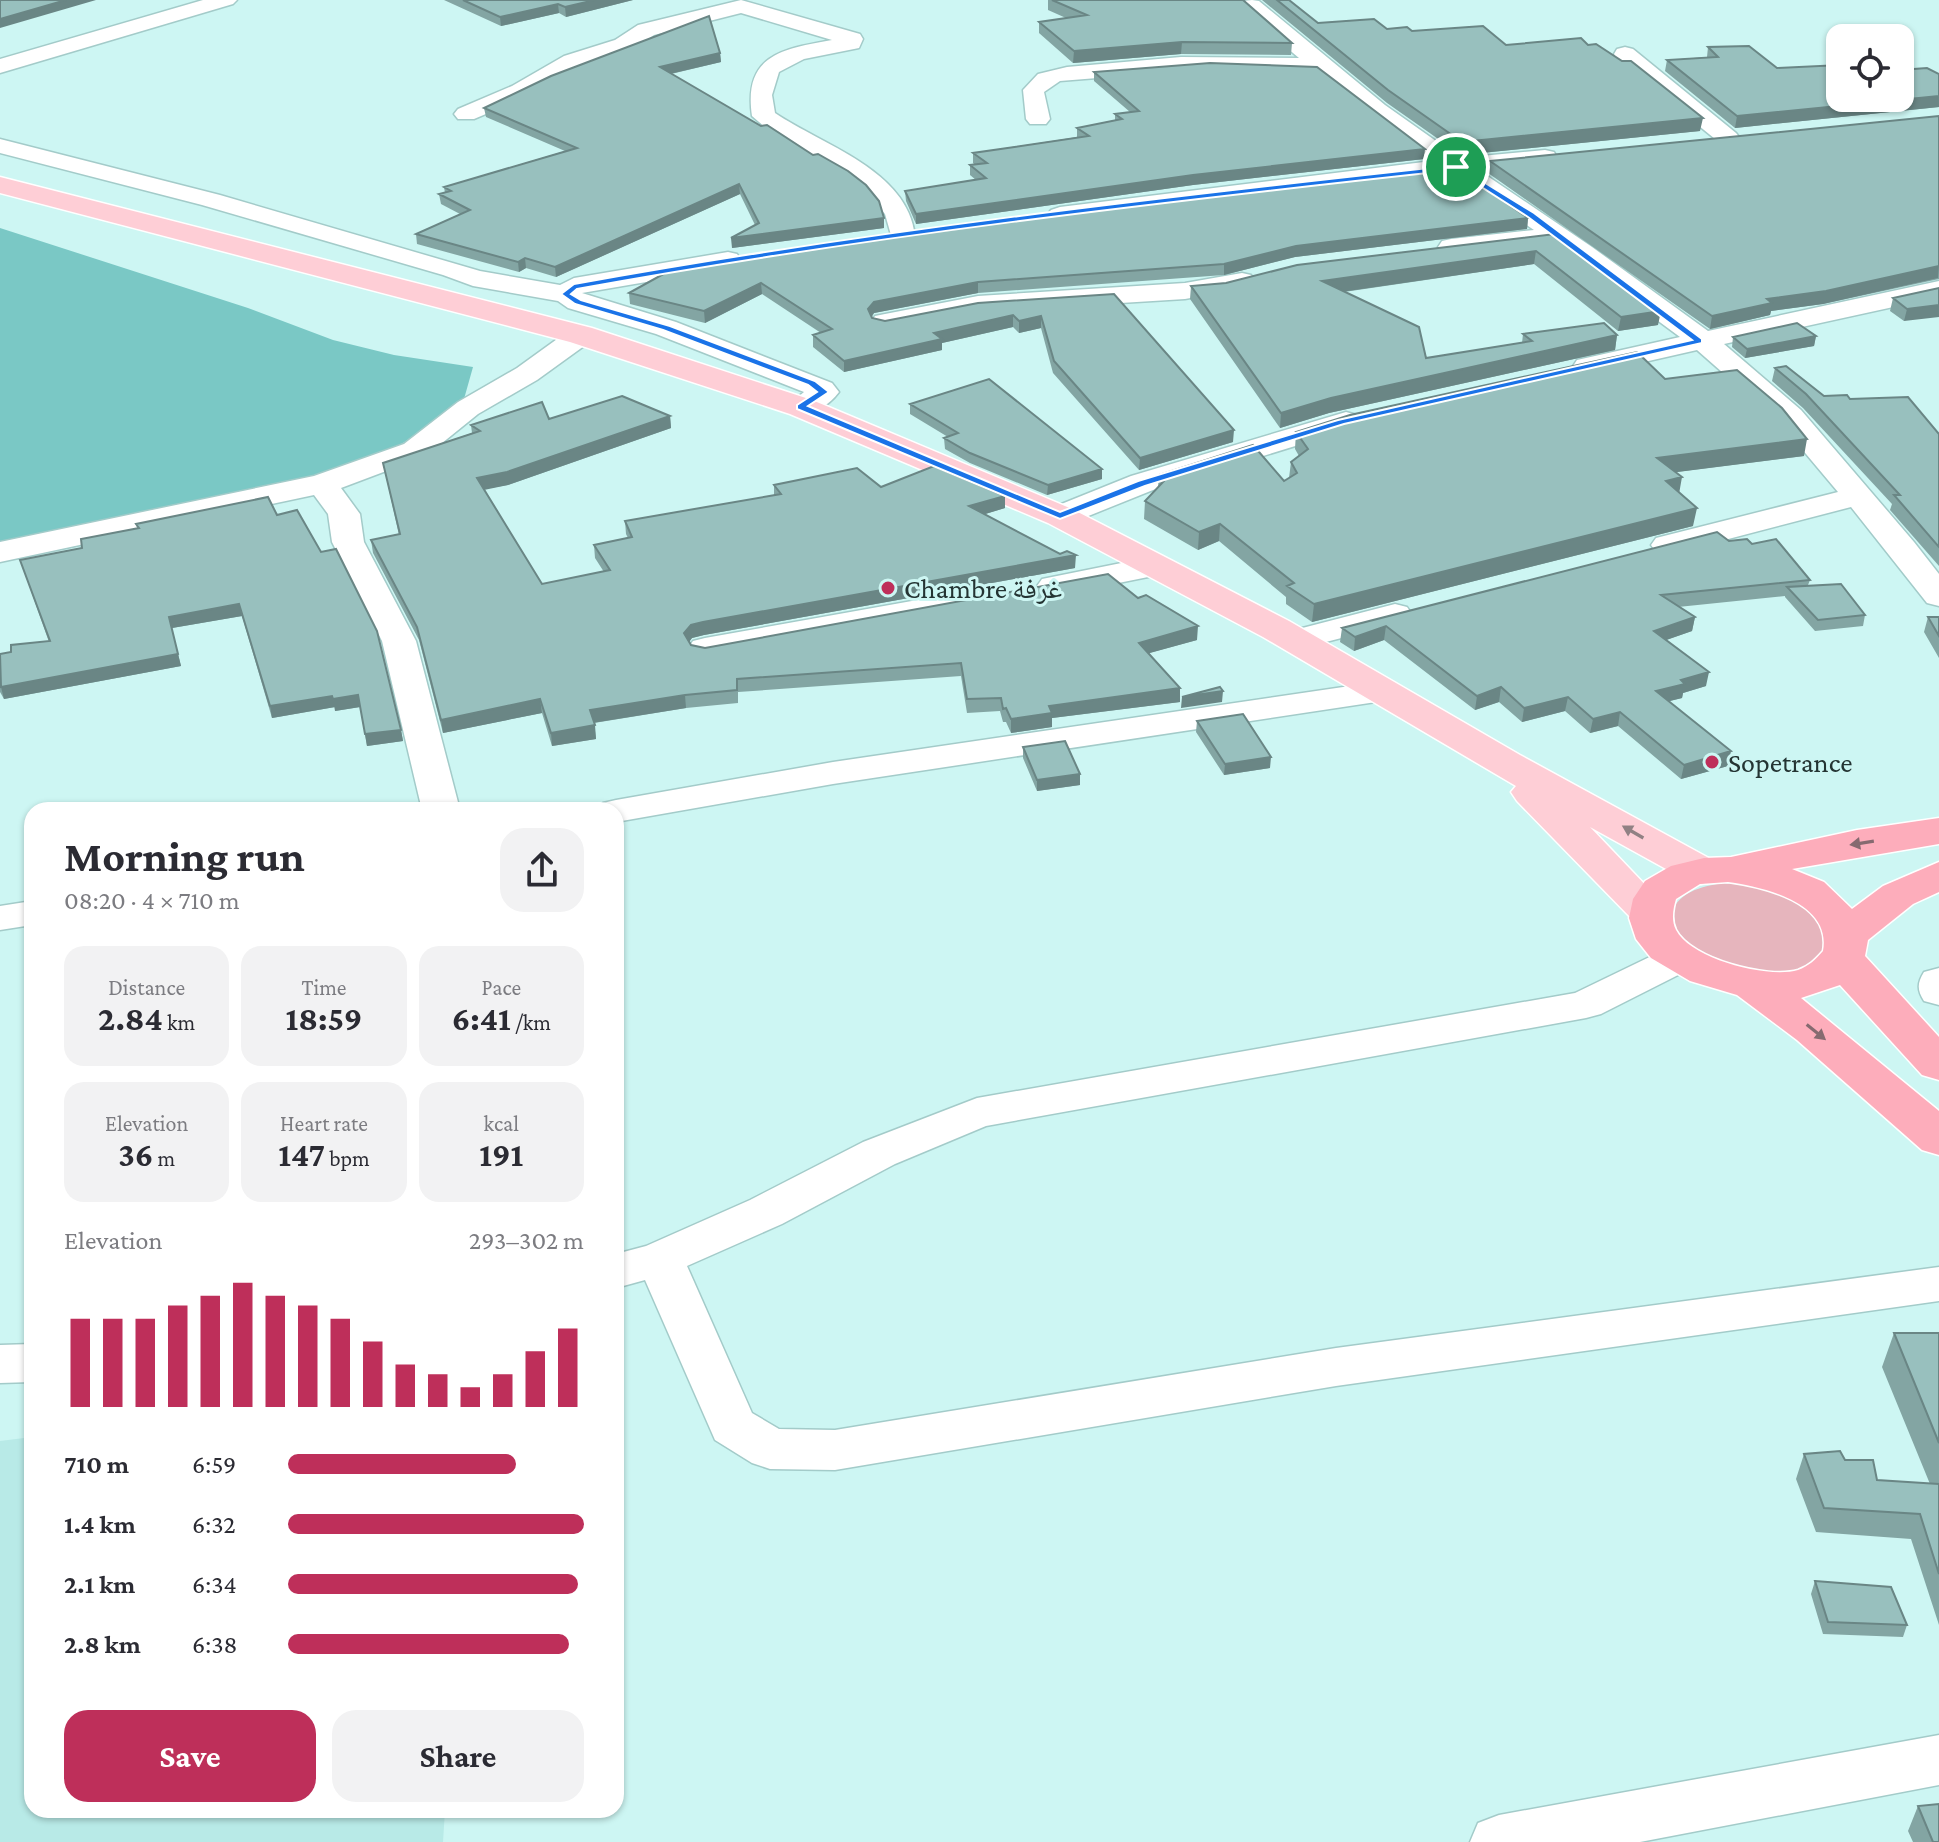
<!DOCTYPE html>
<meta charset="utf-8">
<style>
:root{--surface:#fff;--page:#f2f2f3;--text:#2b2b33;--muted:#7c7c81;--accent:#be2f5a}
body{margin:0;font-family:"Crimson Pro","Noto Naskh Arabic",serif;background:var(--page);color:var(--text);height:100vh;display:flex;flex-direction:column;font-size:30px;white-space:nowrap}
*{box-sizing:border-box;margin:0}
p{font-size:26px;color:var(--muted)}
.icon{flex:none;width:44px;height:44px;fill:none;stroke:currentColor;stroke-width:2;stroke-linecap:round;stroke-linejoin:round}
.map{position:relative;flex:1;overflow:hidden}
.drawer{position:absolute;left:24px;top:802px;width:600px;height:1016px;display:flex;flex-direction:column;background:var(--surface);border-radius:24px;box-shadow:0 2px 6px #0004}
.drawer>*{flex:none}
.buttons{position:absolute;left:1826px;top:24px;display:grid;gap:16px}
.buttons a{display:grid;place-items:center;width:88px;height:88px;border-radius:16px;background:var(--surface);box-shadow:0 2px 6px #0004;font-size:40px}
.pin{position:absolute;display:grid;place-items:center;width:68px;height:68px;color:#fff;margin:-34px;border:4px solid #fff;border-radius:50%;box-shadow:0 2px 8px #0007}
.round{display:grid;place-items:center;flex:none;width:84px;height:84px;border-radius:24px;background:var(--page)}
.summary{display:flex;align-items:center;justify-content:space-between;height:136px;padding:0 40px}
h1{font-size:44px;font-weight:700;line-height:60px}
.metrics{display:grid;grid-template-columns:repeat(3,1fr);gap:12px;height:136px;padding:8px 40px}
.metrics div{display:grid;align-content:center;border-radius:20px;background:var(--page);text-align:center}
.metrics b{font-size:34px;font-weight:700}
.metrics small{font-size:22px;font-weight:400}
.metrics p{font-size:22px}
.chart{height:224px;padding:16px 40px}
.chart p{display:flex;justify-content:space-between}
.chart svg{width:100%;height:144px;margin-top:8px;stroke:var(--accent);stroke-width:6}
.action{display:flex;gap:16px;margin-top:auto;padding:16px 40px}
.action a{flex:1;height:92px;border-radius:24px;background:var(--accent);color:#fff;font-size:32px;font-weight:700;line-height:92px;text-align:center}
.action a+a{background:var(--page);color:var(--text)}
ul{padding:0 40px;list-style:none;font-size:26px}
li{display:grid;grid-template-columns:128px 96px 1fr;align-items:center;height:60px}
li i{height:20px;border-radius:10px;background:var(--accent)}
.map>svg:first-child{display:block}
</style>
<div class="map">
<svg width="1939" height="1842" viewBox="0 0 1939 1842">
<rect width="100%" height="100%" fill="#cdf6f3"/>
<path fill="#b8eae7" d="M32 1437V1810H445L443 1842H0V1441Z"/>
<path fill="#e6b5bd" d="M1722 883C1747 885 1771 887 1793 899 1847 930 1824 982 1768 976 1759 975 1748 971 1739 968 1696 956 1697 960 1669 925 1672 894 1695 888 1722 883Z"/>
<path fill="#7ac8c5" d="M0 228 248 308 333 340 394 355 473 367 464 399 410 439 357 469 0 544Z"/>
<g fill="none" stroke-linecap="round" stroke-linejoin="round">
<g stroke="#a3cbc9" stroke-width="3">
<path id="minor" d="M203 0H237L233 4 0 73V59Z
M741 0 860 34 863 39 859 48 804 59 779 72 772 95 775 113C822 145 908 170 915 236L911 242H893L885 214 860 187 772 133 752 116C743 55 782 49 832 40L741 13 654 35 631 50 580 66 528 96 474 119H458L454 114 458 109 512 86 564 56 615 40 638 25Z
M1252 0 1259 1 1385 105 1460 158 1545 150 1554 152 1557 157 1554 162 1480 171 1592 247 1708 331 1939 281V297L1724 344 1801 410 1914 542 1939 574V606L1927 603 1851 507 1667 555 1656 552 1651 545 1656 538 1838 492 1780 423 1697 350 1587 375 1577 372 1573 366 1577 360 1680 337 1554 244 1451 255 1442 253 1438 247 1442 241 1451 239 1534 230 1451 174 1060 223 1051 220 1047 215 1051 210 1060 207 1432 161 1317 73 1209 69 1060 81 1044 92 1050 119 1046 124H1030L1026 119 1023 90 1038 74 1067 67 1181 57 1299 58 1243 11 1240 6 1243 1Z
M1625 47 1633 49 1736 133 1740 138 1736 143H1720L1617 59 1614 54 1617 49Z
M0 139 220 195 480 271 560 285 574 278 728 252 737 254 741 260 737 266 728 268 582 293 676 322 832 383 839 392C828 407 808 418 791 413L786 407 804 392 656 334 568 308 558 301 473 286 443 275 202 205 0 153Z
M1242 273 1251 275 1255 281 1251 287 1185 299 978 312 885 330 875 328 871 322 875 316 885 314 978 296 1185 283Z
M581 327 591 329 595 335 591 341 537 380 478 414 426 456 341 488 360 514 364 542 416 641 460 810H422L382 641 332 542 328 514 314 495 0 562V542L314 476 404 444 458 402 517 368 571 329Z
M1346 412 1357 415 1361 421 1357 427 1153 490 1071 523 1060 526 1049 523 1044 516 1049 509 1131 476Z
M1156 556 1168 559 1172 566 1168 573 1054 596 1042 593 1037 586 1042 579Z
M979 589 991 592 996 599 991 606 705 658 693 655 688 648 693 641 705 638Z
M1395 604 1407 607 1412 614 1407 621 1295 650 1283 647 1278 640 1283 633Z
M1384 681 1396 685 1402 692 1396 699 833 784 616 822V810H598L603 803 616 800 833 762Z
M32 901V925L0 930V906Z
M1678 946 1692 950 1698 959 1692 968 1601 1014 1586 1018 986 1126 895 1164 782 1224 687 1266 752 1413 779 1429 835 1430 1336 1348 1939 1267V1301L1336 1386 835 1470 770 1469 752 1463 715 1440 645 1280 616 1288V1254L646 1246 750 1200 863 1142 977 1098 1575 993 1664 950Z
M1939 968V1005L1924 1001C1917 990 1917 983 1924 972Z
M32 1344V1382L0 1383V1345Z
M1939 1735V1785L1640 1842H1470L1478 1823 1499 1815Z"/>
</g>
<g stroke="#fff" stroke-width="3">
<path id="major" d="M0 177 592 328 812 400 1072 509 1289 621 1520 755 1716 862 1722 871 1716 880 1701 884 1686 880 1590 827 1671 912 1664 921 1649 925 1634 921 1517 801 1511 792 1516 786 1263 637 1048 523 790 414 570 342 0 193Z"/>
</g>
<g stroke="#fff" stroke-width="3">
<path id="highway" d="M1939 818V844L1792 869 1824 882 1852 909 1883 886 1939 862V892L1913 904 1868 940 1865 956 1939 1037V1080L1922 1075 1840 985 1801 998 1939 1111V1155L1922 1150 1797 1040 1737 995 1690 981 1651 958 1636 939 1629 918 1633 899 1645 881 1671 866 1704 858 1731 857 1857 830ZM1728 882C1763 887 1832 902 1823 951 1815 960 1809 966 1798 970 1768 979 1691 959 1676 930 1671 920 1673 909 1676 899L1700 884Z"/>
</g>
<use href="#minor" fill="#fff" fill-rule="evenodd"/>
<use href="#major" fill="#feced6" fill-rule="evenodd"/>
<use href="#highway" fill="#fdadbb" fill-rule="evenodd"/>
</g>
<path fill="#83a5a3" d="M444 0H633L566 17 559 13 501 26Z
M1048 0H1246L1244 1 1292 43 1291 55 1181 54 1073 63 1039 33V22L1066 18 1048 10Z
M1262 0H1289L1318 23 1412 31 1506 45 1700 131 1461 155 1387 103Z
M1708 47 1777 68 1840 98 1939 74V107L1735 128 1665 71 1667 60 1707 57Z
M720 53 721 62 671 74 884 218V228L732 248 755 225 740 194 556 277 526 268 519 272 417 244 416 234 460 214 441 204 439 194 445 193 444 187 565 151 486 117 484 108Z
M1094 72 1424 159 1193 185 916 224 906 201 905 191 976 180 970 175V165H975L973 163V153L1077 137V128L1115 120V114L1130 112 1094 81Z
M1939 116V279L1823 304 1771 311 1770 315 1710 329 1488 173 1490 161Z
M1528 218 1527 229 1295 257 1224 275 978 293 874 313 872 317V318L885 321 1114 294 1233 442 1139 470 1053 373 1041 328 1019 333 1013 327 942 343V350L844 372 813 347V335L821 333 762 294 705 323 630 304 629 293Z
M1555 234 1658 325 1618 331 1534 264 1344 292 1426 358 1522 343 1523 334 1617 335 1615 350 1329 413 1280 428 1190 299 1191 286 1226 283Z
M1939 288 1904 321 1890 311 1893 298Z
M1816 336 1814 346 1745 358 1732 347 1733 337Z
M1775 368 1824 396 1850 399 1939 434V566L1890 510 1892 504 1803 408 1772 381Z
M1665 379 1804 456 1676 472 1679 493 1693 526 1312 622 1286 604V597L1219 541 1198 550 1144 519 1145 501 1158 487 1159 475 1284 481 1289 478 1291 462 1299 456 1295 449 1296 432Z
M910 404 1102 479 1047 495 970 463 945 449 944 438 948 437 910 414Z
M670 416 671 428 508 485 484 489 542 584 604 572 595 558 594 545 628 538 626 534 625 521 774 496V485L881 487 1005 496V508L985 514 1075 568 704 635 692 638 689 642 691 645 705 648 1138 598 1197 640 1149 653 1180 688V702L1052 718V727L1011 733 1006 722H1003L1000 711 967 713 961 676 738 692V703L686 708 594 723 596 739 552 746 542 713 443 733 419 640 373 553 371 540 399 535 383 463 472 433 471 425 549 419Z
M136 524 401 730 403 741 367 746 360 707 335 711V707L272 718 242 616 172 628 181 666 4 699 0 692V654L11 652 49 642 20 560 82 548 137 528Z
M1752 544 1810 580 1808 585 1865 615 1863 626 1815 631 1785 597V596L1678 607 1695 617 1692 631 1666 640 1706 686 1683 693 1682 698 1669 701 1728 766 1681 779 1618 726 1590 733 1565 711 1522 722 1499 702 1475 710 1384 640 1354 651 1340 642 1342 628Z
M1928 617H1939V658L1924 632Z
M1197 721 1270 768 1224 775 1196 732Z
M1023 747 1080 785 1037 791 1023 758Z
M1894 1333H1939V1625L1911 1539 1816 1532 1796 1479 1804 1454 1877 1480 1930 1484 1882 1367Z
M1815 1581 1907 1625 1903 1637 1823 1634 1811 1594Z
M1918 1806 1939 1842H1913L1908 1831Z"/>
<path fill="#6a8685" d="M66 0H96L0 28V19Z
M595 0H633L566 17 565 7Z
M558 4 559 13 501 26 500 17Z
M1182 42 1181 54 1073 63 1074 51Z
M720 53 721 62 661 76 660 67Z
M1939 96V107L1735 128 1737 116Z
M1703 118 1700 131 1461 155 1462 142Z
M1425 149 1424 159 1193 185 916 224V214L1193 175Z
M739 184 740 194 556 277 555 267Z
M884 218V228L732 248 731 238Z
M1528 218 1527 229 1295 257 1224 275V264L1296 246Z
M1536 251 1534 264 1320 295 1322 281Z
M525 258 526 268 519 272 518 262Z
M1939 266 1938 278 1823 304 1771 311 1770 315 1710 329 1712 316 1767 299Z
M978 282V293L874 313 868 320V309L874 302Z
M761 283 762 294 705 323 704 311Z
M1939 305V317L1904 321 1907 309Z
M1661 311 1658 325 1618 331 1621 317Z
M1013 315V327L942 343V350L844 372V361L934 333Z
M1041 316V328L1019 333V321Z
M1617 335 1615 350 1329 413 1280 428 1281 413 1331 398Z
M1816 336 1814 346 1745 358 1747 349Z
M670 416 671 428 508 485 479 491 477 478Z
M1234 430 1233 442 1139 470 1140 458Z
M1807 439 1804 456 1654 475 1657 458Z
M1102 469V479L1047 495 1048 485Z
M1682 477 1679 494 1666 481Z
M1005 496V508L969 519V506Z
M1697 508 1693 526 1312 622 1314 604Z
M1220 524 1219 541 1198 550 1199 532Z
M1076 555 1075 568 704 635 692 638 686 646 684 633 691 625 703 622Z
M239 604 242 616 172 628 169 617Z
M1695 617 1692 631 1652 645 1654 631Z
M1198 626 1197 640 1139 656V643Z
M1386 626 1384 640 1354 651 1355 637Z
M178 654 181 666 4 699 1 687Z
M1709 672 1706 686 1683 693 1682 698 1654 705 1656 691 1681 680Z
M1501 687 1499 702 1475 710 1477 696Z
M1180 688V702L1052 718V727L1011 733V719L1049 706Z
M1223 691 1222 702 1181 708 1182 697Z
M358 695 360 707 335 711 333 699Z
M685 695 686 708 592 723 590 710Z
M332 696 335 707 272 718 270 706Z
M1568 697 1565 711 1522 722 1524 708Z
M540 699 542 713 443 733 441 720Z
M1620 712 1618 726 1590 733 1593 719Z
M595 725 596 739 552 746 551 733Z
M401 730 403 741 367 746 365 734Z
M1731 751 1728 766 1681 779 1684 765Z
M1271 757 1270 768 1224 775 1225 764Z
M1080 774V785L1037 791V780Z"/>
<path fill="#98c0be" stroke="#6a8685" stroke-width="2" d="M0 0H66L0 19Z
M463 0H595L565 7 558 4 500 17Z
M1052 0H1243L1292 43 1182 42 1074 51 1039 22 1087 15Z
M1277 0H1289L1318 23 1374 19 1387 29 1407 27 1412 31 1483 26 1506 45 1581 38 1588 45 1596 44 1622 61H1631L1703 118 1462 142 1388 90Z
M709 16 720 53 660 67 761 126 767 125 813 155 818 154 848 171 866 185 879 201 884 218 731 238 759 223 739 184 555 267 525 258 518 262 416 234 470 210 439 194 451 191 444 187 577 148 484 108 551 76Z
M1749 46 1777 68 1840 65V98H1900V70L1927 68 1939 74V96L1737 116 1667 60 1718 57 1708 47Z
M1210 63 1317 67 1425 149 1193 175 916 214 905 191 986 178 970 165 987 163 973 153 1089 136 1077 128 1122 119 1115 114 1139 111 1094 72Z
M1939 116V266L1826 291 1767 299 1772 303 1712 316 1490 161Z
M1452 166 1528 218 1296 246 1224 264 978 282 874 302 868 309 872 318 885 321 978 303 1114 294 1234 430 1140 458 1054 361 1041 316 1019 321 1013 315 934 333 942 339 844 361 813 335 832 329 761 283 704 311 629 293 676 267 691 265 1194 196Z
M1555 234 1661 311 1621 317 1536 251 1322 281 1419 327 1426 358 1532 341 1523 334 1604 323 1617 335 1331 398 1281 413 1191 286 1226 283 1297 265Z
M1939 288V305L1907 309 1893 298Z
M1797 323 1816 336 1747 349 1733 337Z
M1637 352 1665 379 1737 370 1782 408 1807 439 1657 458 1682 477 1666 481 1697 508 1314 604 1287 586 1294 583 1220 524 1199 532 1145 501 1164 481 1159 475 1253 445 1284 481 1297 473 1291 462 1308 449 1296 432 1350 415Z
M1786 366 1824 396 1847 395 1850 399 1908 397 1939 434V547L1894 495H1900L1806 394 1775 368Z
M989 379 1102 469 1048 485 970 453 944 438 958 433 910 404Z
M622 396 670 416 507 472 477 478 542 584 610 570 594 545 632 537 625 521 781 494 774 485 857 468 881 487 934 466 1005 496 969 506 1060 554 1067 551 1076 555 703 622 691 625 684 633 691 645 705 648 1108 574 1138 598 1146 595 1198 626 1139 643 1180 688 1049 706 1052 713 1011 719 1006 708 1003 709 1001 698 967 699 961 663 737 679V690L685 695 590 710 595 725 551 733 540 699 441 720 417 627 371 540 400 534 383 463 480 431 471 425 542 402 549 419Z
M268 497 277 515 297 510 321 552 336 549 377 631 401 730 365 734 358 695 333 699 332 696 270 706 239 604 169 617 178 654 1 687 0 654 11 652V645L50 641 20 560 82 548 81 539 139 528 136 524Z
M1717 532 1729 541 1747 539 1752 544 1776 539 1810 580 1661 595 1695 617 1654 631 1709 672 1681 680 1685 684 1656 691 1731 751 1684 765 1620 712 1593 719 1568 697 1524 708 1501 687 1477 696 1386 626 1355 637 1342 628Z
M1841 584 1865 615 1818 620 1787 587Z
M1928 617H1939V636Z
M1220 687 1223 691 1182 697Z
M1243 714 1271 757 1225 764 1197 721Z
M1065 741 1080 774 1037 780 1023 747Z
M1894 1333H1939V1443Z
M1840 1451 1845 1460H1873L1877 1480 1939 1484V1574L1920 1514 1824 1508 1804 1454Z
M1815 1581 1891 1587 1907 1625 1828 1622Z
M1939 1804V1842H1933L1918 1806Z"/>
<defs><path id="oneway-solid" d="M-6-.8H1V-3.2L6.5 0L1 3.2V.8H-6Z" transform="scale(2)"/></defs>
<use fill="#918184" href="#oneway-solid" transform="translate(1633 832) rotate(-150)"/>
<g fill="#866a70">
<use href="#oneway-solid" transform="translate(1862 843) rotate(171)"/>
<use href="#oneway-solid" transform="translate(1816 1032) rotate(39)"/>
</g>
<path fill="#1a73e8" stroke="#fff" stroke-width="2" fill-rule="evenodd" d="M1456 165 1534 213 1702 339V343L1344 424 1145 486 1060 519 797 409V405L817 392 808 385 663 330 575 304 561 294 574 284C866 231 1162 197 1456 165ZM1455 170 1528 217 1692 340 1338 420 1138 481 1060 512 808 406 829 392 815 381 670 326 581 300 571 294 577 289C867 236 1162 202 1455 170Z"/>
<g fill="#be2f5a" stroke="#cdf6f3" stroke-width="3">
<circle cx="888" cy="588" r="8"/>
<circle cx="1712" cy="762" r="8"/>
</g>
<g text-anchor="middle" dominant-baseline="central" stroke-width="6" stroke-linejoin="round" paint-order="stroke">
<g font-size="28" fill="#243433" stroke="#cdf6f3" text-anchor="start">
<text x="904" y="588">Chambre غرفة</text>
<text x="1728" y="762">Sopetrance</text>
</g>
</g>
</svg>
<div class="buttons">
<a><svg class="icon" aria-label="locate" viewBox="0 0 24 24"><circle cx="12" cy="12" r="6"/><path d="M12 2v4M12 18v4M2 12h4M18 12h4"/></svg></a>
</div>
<div class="pin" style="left:1456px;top:167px;background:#1e9e55"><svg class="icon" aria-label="arrive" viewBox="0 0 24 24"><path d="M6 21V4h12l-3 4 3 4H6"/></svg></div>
<section class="drawer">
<div class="summary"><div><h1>Morning run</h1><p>08:20 · 4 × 710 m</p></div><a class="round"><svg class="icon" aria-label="share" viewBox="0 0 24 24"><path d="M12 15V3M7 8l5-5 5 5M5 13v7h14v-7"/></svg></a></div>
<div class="metrics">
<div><p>Distance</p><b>2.84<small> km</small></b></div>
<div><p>Time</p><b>18:59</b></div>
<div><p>Pace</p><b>6:41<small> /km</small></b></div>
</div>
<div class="metrics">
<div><p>Elevation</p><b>36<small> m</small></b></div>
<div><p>Heart rate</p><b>147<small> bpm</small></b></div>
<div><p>kcal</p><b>191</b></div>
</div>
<div class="chart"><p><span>Elevation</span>293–302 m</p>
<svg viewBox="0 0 160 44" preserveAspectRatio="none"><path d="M5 44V17M15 44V17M25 44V17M35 44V13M45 44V10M55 44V6M65 44V10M75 44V13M85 44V17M95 44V24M105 44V31M115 44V34M125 44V38M135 44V34M145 44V27M155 44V20"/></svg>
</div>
<ul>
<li><b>710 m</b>6:59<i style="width:77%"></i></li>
<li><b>1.4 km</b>6:32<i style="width:100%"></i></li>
<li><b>2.1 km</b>6:34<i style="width:98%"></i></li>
<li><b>2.8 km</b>6:38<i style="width:95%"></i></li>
</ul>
<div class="action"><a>Save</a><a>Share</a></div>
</section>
</div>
